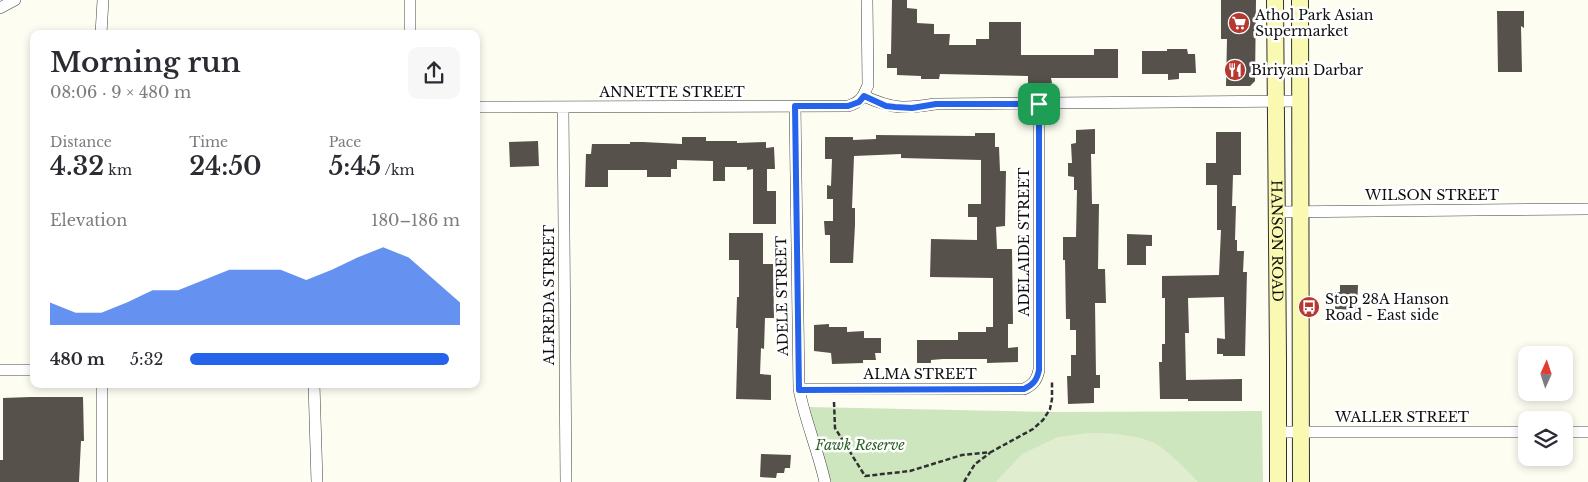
<!DOCTYPE html>
<meta charset="utf-8">
<style>
:root{--surface:#fff;--page:#f7f7f7;--text:#2b2b33;--muted:#7c7c81;--accent:#2563eb}
body{margin:0;font-family:"Libre Baskerville",serif;background:var(--page);color:var(--text);height:100vh;display:flex;flex-direction:column;font-size:19px;white-space:nowrap}
*{box-sizing:border-box;margin:0}
p{font-size:16px;color:var(--muted)}
.icon{flex:none;width:28px;height:28px;fill:none;stroke:currentColor;stroke-width:2;stroke-linecap:round;stroke-linejoin:round}
.map{position:relative;flex:1;overflow:hidden}
.drawer{position:absolute;left:30px;top:30px;width:450px;height:358px;display:flex;flex-direction:column;background:var(--surface);border-radius:10px;box-shadow:0 2px 8px #0003}
.drawer>*{flex:none}
.needle{width:32px;rotate:3deg}
.buttons{position:absolute;left:1518px;top:346px;display:grid;gap:10px}
.buttons a{display:grid;place-items:center;width:55px;height:55px;border-radius:10px;background:var(--surface);box-shadow:0 2px 8px #0003;font-size:25px}
.pin{position:absolute;display:grid;place-items:center;width:42px;height:42px;color:#fff;margin:-21px;border-radius:10px;box-shadow:0 2px 8px #0006}
.round{display:grid;place-items:center;flex:none;width:52px;height:52px;border-radius:10px;background:var(--page)}
.overview{display:flex;align-items:center;justify-content:space-between;height:85px;padding:0 20px}
h1{font-size:28px;font-weight:600;line-height:38px}
.figures{display:grid;grid-template-columns:repeat(3,1fr);gap:8px;height:85px;padding:5px 20px}
.figures div{display:grid;align-content:center}
.figures b{font-size:25px;font-weight:600}
.figures small{font-size:14px;font-weight:400}
.figures p{font-size:14px}
.chart{height:140px;padding:10px 20px}
.chart p{display:flex;justify-content:space-between}
.chart svg{width:100%;height:90px;margin-top:5px;fill:var(--accent);opacity:.7}
ul{padding:0 20px;list-style:none;font-size:16px}
li{display:grid;grid-template-columns:80px 60px 1fr;align-items:center;height:38px}
li i{height:12px;border-radius:6px;background:var(--accent)}
.map>svg:first-child{display:block}
</style>
<div class="map">
<svg width="1588" height="482" viewBox="0 0 1588 482">
<rect width="100%" height="100%" fill="#fefdf2"/>
<path fill="#cee6be" d="M808 407 1054 412 1262 411 1263 482H830L827 466Z"/>
<path fill="#e0eecf" d="M1089 433C1111 433 1134 434 1154 443 1165 448 1189 472 1198 482H996L1022 454 1058 437Z"/>
<path fill="#57514c" d="M892 0H907V8L917 9V23L934 24V34H950L949 45H976V39H989V22H1021V55H1094V49H1118V78H1051L1052 83 1028 84V76L940 74 939 79H921V76L897 75V68H887V54H891Z
M1221 0H1256L1255 81 1250 86H1226L1227 39H1221Z
M1497 11H1524V28L1521 26 1522 72H1498Z
M1167 49H1187L1188 54H1195L1196 73H1179V79L1168 80V74H1142V51H1167Z
M1095 129V154H1091L1092 204H1099L1098 269H1105L1106 303H1095L1096 375H1100V388H1094V403L1068 404 1067 376H1071V355H1076V330H1070V319H1066L1065 260H1063V237H1076L1077 190H1074V177L1068 176V163H1072L1071 144 1076 143V130Z
M1216 132H1241V175H1233L1232 206H1236L1235 240H1237V251H1244L1243 272H1247L1245 356H1223V354H1217V338L1225 339 1224 297 1188 298 1189 333H1185L1186 380 1242 379V401H1188V399H1160L1159 362H1162V344H1165V298H1162V276L1219 275 1221 230H1217V185H1206V163H1216Z
M975 133H995V147H999L1000 171H1006L1005 226 996 227 997 249H1012L1013 324H1008V348L1018 347V362L987 363V359H943L931 360V363H917V340H958V332H986V327H993V278L930 277 931 239 977 240V217H968V204H981V160L901 158V154L854 156 852 208H855V225L853 263H830V235H825L824 221H833V199H827V185L831 186 832 159H825V137H853V140L876 139V135L975 136Z
M682 137H706V141H737V143L766 142V148L774 147 775 169H767V191H776V224H753V169L747 170V167H725V181H713V161L677 160V169H671V177H647V170H608V187H585L586 154H591L592 144H630V142H643L682 144Z
M538 141 539 166 510 167 509 142Z
M729 233H763V264H773L774 318H765L764 349 761 348 760 374 771 375V400L736 399 738 328H736L737 297H739V260H729Z
M1127 234 1152 235V246H1146V265H1127Z
M1340 285H1358L1357 310 1335 309V292H1340Z
M829 324V327H847V332L864 331V338H881V353H875L876 360H863V363L832 364 831 353 814 351V325Z
M30 397H83L84 441H81L79 482H0V460H3V398Z
M761 454 791 455 790 468H785L784 473H777L776 478 760 477Z"/>
<g fill="none" stroke-linecap="round" stroke-linejoin="round">
<g stroke="#424242" stroke-width="12">
<path id="street" d="M0 8 15 0
M101 34 103 0
M410 34V0
M864 96C892 109 905 109 935 104L1300 101
M795 106 799 389C805 421 818 450 825 482
M476 107 848 106C861 102 863 97 868 85L867 0
M563 107 566 482
M1276 212 1588 209
M0 370H34
M314 384 317 482
M799 389H1024C1033 385 1037 380 1039 370V104
M1277 432H1526
M1564 432H1588
M102 482V384"/>
</g>
<g stroke="#313131" stroke-width="18">
<g id="secondary">
<path id="s1" d="M1275 0 1278 358V482"/>
<path d="M1300 0 1301 482"/>
</g>
</g>
<path stroke="#313131" stroke-width="2.5" stroke-dasharray="5 2.5" stroke-linecap="butt" d="M834 402 835 428 865 476 910 471 962 455 991 452 1033 429 1043 420 1050 409 1052 399V382
M964 482 975 464 990 453"/>
<use href="#street" stroke="#fff" stroke-width="11"/>
<use href="#secondary" stroke="#f9f9b2" stroke-width="16"/>
</g>
<g fill="none" stroke-linecap="round" stroke-linejoin="round">
<g stroke="#fff" stroke-width="10">
<path id="route" d="M864 96 886 106 895 107 912 108 936 104H1039V370C1037 380 1033 385 1024 389L799 390 795 106H848L859 102Z"/>
</g>
<use href="#route" stroke="#2563eb" stroke-width="6"/>
</g>
<defs>
<g id="supermarket-disc" transform="scale(1.125)"><circle r="9.5" fill="#b53931" stroke="#fff"/><path d="M-6-5.5h2.5l.6 2H6L4.5 2H-2.5L-4.4-4H-6ZM-1.5 3.2a1.3 1.3 0 1 0 .1 0ZM3 3.2a1.3 1.3 0 1 0 .1 0Z" fill="#fff"/></g>
<g id="restaurant-disc" transform="scale(1.125)"><circle r="9.5" fill="#b53931" stroke="#fff"/><path d="M-5-6h1v4h1v-4h1v4h1v-4h1v5L-1.5 .5V6h-2V.5L-5-1ZM5-6V6H3V1.5H1.5Q1.5-4 5-6Z" fill="#fff"/></g>
<g id="bus-disc" transform="scale(1.125)"><circle r="9.5" fill="#b53931" stroke="#fff"/><path d="M-5-6H5V4H4V6H2V4H-2V6H-4V4H-5ZM-3.5-4V0h7V-4ZM-3.5 1.2v1.5H-2V1.2ZM2 1.2v1.5H3.5V1.2Z" fill="#fff"/></g>
</defs>
<g fill-rule="evenodd">
<use href="#supermarket-disc" x="1239" y="23"/>
<use href="#restaurant-disc" x="1235" y="70"/>
<use href="#bus-disc" x="1309" y="307"/>
</g>
<g text-anchor="middle" dominant-baseline="central" stroke-width="5" stroke-linejoin="round" paint-order="stroke">
<g font-size="14" fill="#0f0f0f" stroke="#fff" text-anchor="start">
<text x="1255" y="15">Athol Park Asian<tspan x="1255" dy="16">Supermarket</tspan></text>
<text x="1251" y="70">Biriyani Darbar</text>
<text x="1325" y="299">Stop 28A Hanson<tspan x="1325" dy="16">Road - East side</tspan></text>
</g>
<g font-size="14" fill="#0f0f0f" stroke="#fff">
<text x="672" y="92">ANNETTE STREET</text>
<text x="1432" y="195">WILSON STREET</text>
<text stroke="none"><textPath href="#s1" startOffset="241">HANSON ROAD</textPath></text>
<text transform="translate(1024 242) rotate(-90)">ADELAIDE STREET</text>
<text transform="translate(549 295) rotate(-90)">ALFREDA STREET</text>
<text transform="translate(782 296) rotate(-91)">ADELE STREET</text>
<text x="920" y="374">ALMA STREET</text>
<text x="1402" y="417">WALLER STREET</text>
</g>
<g font-size="14" font-style="italic" fill="#2a6224" stroke="#fff">
<text x="860" y="445">Fawk Reserve</text>
</g>
</g>
</svg>
<div class="buttons">
<a><svg class="needle" viewBox="-14 -14 28 28"><path d="M0-13l5 13h-10z" fill="#e53935"/><path d="M0 13l5-13h-10z" fill="#7c7c81"/></svg></a>
<a><svg class="icon" aria-label="layers" viewBox="0 0 24 24"><path d="M12 4l9 5-9 5-9-5zM3 14l9 5 9-5"/></svg></a>
</div>
<div class="pin" style="left:1039px;top:104px;background:#1e9e55"><svg class="icon" aria-label="arrive" viewBox="0 0 24 24"><path d="M6 21V4h12l-3 4 3 4H6"/></svg></div>
<section class="drawer">
<div class="overview"><div><h1>Morning run</h1><p>08:06 · 9 × 480 m</p></div><a class="round"><svg class="icon" aria-label="share" viewBox="0 0 24 24"><path d="M12 15V3M7 8l5-5 5 5M5 13v7h14v-7"/></svg></a></div>
<div class="figures">
<div><p>Distance</p><b>4.32<small> km</small></b></div>
<div><p>Time</p><b>24:50</b></div>
<div><p>Pace</p><b>5:45<small> /km</small></b></div>
</div>
<div class="chart"><p><span>Elevation</span>180–186 m</p>
<svg viewBox="0 0 160 44" preserveAspectRatio="none"><path d="M0 44V33L10 38L20 38L30 33L40 27L50 27L60 22L70 17L80 17L90 17L100 22L110 17L120 11L130 6L140 11L150 22L160 33V44z"/></svg>
</div>
<ul>
<li><b>480 m</b>5:32<i style="width:96%"></i></li>
</ul>
</section>
</div>
